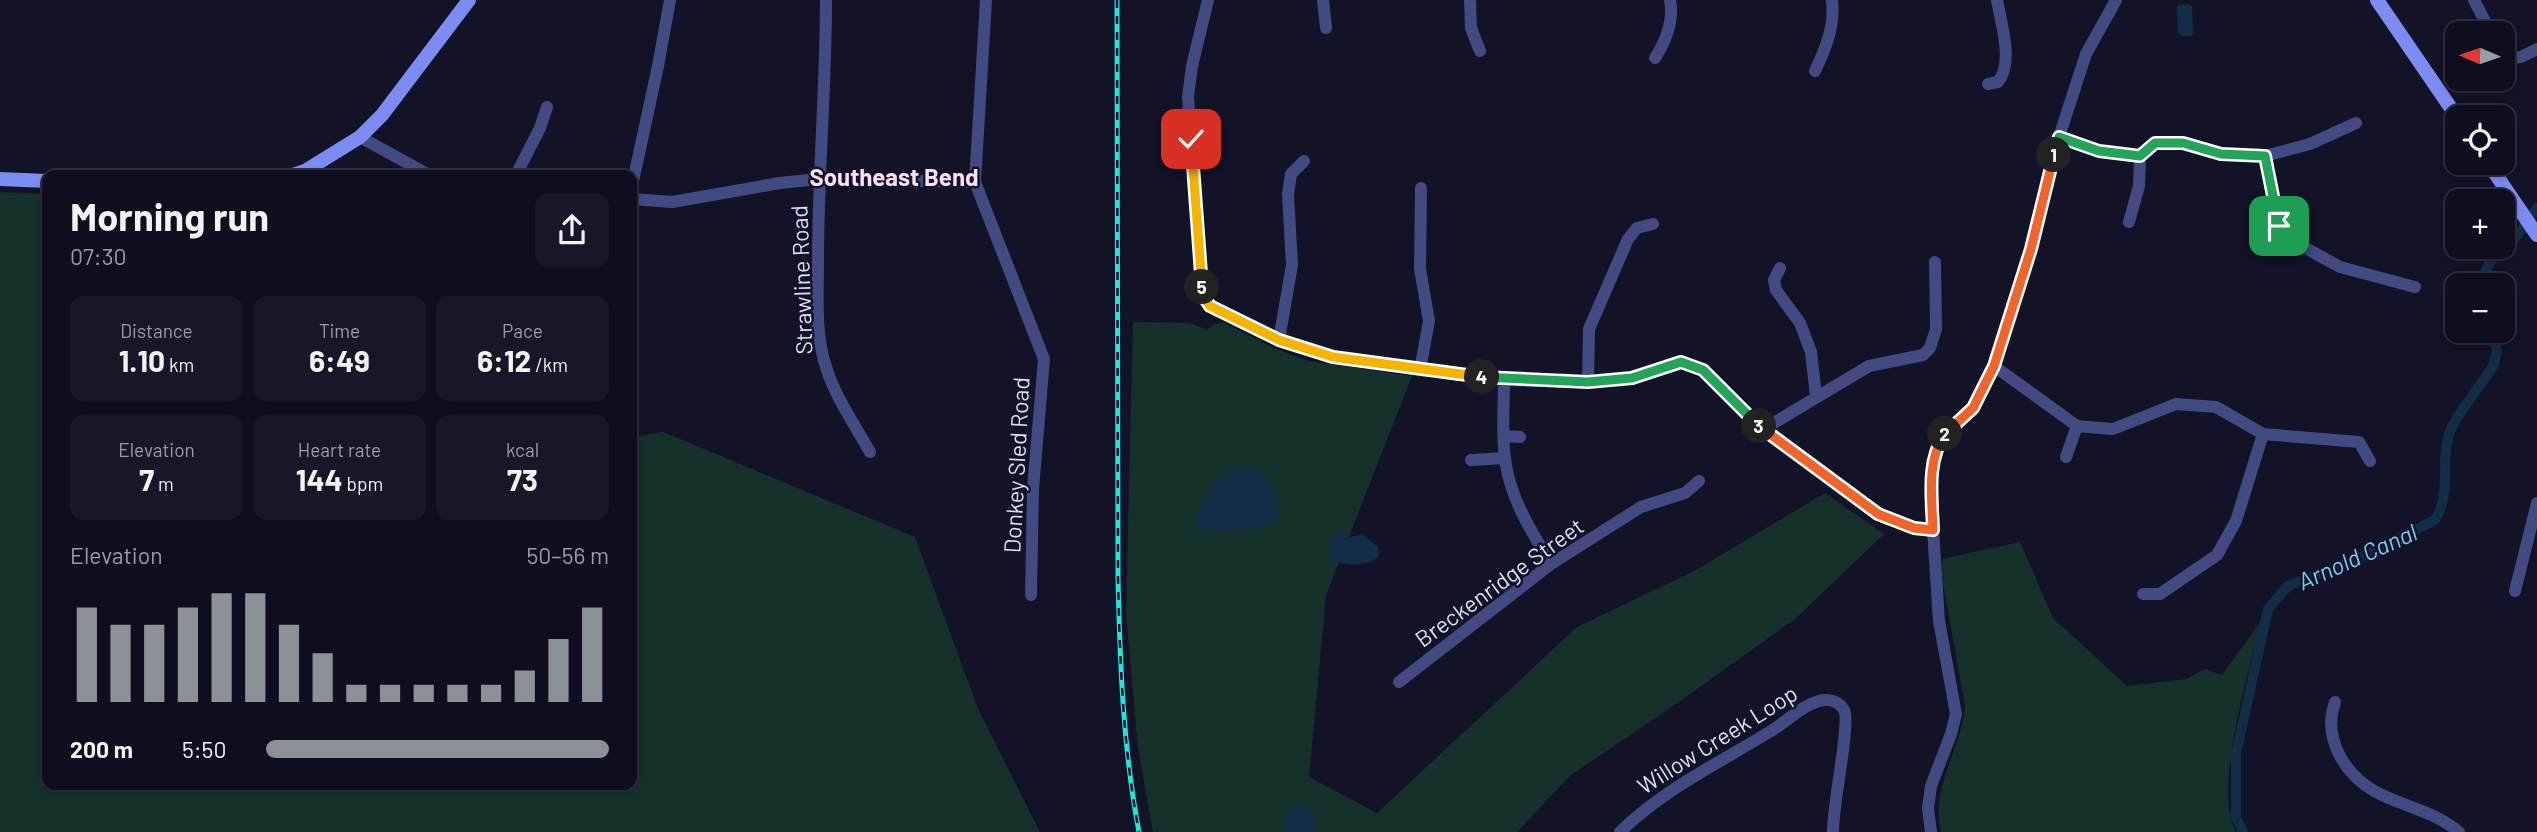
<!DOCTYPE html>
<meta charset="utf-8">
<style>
:root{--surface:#0e0e1e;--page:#171727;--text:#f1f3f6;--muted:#9b9ca4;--line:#2e2e3c;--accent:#8c9099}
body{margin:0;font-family:Barlow,sans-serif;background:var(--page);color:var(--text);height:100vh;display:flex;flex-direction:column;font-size:26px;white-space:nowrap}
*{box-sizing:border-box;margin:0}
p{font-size:23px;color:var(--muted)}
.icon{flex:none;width:38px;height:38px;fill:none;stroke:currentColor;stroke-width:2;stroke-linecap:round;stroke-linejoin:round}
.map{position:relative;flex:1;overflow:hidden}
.details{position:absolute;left:42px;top:170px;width:595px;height:620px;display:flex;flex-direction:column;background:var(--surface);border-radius:14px;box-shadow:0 4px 10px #0003,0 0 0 2px var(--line)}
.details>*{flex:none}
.needle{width:46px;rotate:272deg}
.buttons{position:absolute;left:2445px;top:21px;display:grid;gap:14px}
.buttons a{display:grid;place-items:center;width:70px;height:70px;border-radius:14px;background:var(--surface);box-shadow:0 4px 10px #0003,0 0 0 2px var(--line);font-size:35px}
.pin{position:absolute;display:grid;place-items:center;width:60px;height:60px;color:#fff;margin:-30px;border-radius:14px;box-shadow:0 4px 10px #0006}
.km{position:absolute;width:35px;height:35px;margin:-18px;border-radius:50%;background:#222;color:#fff;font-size:19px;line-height:35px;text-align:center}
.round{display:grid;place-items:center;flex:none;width:74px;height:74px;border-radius:14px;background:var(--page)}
.summary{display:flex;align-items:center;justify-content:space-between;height:119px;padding:0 28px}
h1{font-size:38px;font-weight:700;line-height:52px}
.figures{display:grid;grid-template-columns:repeat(3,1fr);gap:10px;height:119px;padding:7px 28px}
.figures div{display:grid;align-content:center;border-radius:14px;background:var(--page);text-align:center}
.figures b{font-size:30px;font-weight:700}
.figures small{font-size:19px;font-weight:400}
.figures p{font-size:19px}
.chart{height:196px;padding:14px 28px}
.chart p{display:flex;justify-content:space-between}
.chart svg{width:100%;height:126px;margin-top:7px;stroke:var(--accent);stroke-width:6}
ul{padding:0 28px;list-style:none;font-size:23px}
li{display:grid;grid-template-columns:112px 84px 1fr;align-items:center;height:52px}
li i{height:18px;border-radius:9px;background:var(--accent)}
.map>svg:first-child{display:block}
</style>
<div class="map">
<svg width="2537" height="832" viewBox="0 0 2537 832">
<rect width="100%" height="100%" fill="#131328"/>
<path fill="#16312c" d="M0 192 47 194V784H632V437L663 432 915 537 978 709 1040 832H0Z
M1133 322 1190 323 1207 330 1214 324 1222 322 1274 348 1308 361 1412 376 1326 595 1309 777 1377 813 1577 627 1696 570 1825 493 1884 534 1795 619 1676 704 1571 775 1517 832H1153L1138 748 1126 613Z
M2020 542 2053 618 2127 686 2187 679 2205 669 2222 675 2261 621C2250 670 2212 789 2236 832H1941C1930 787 1962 749 1965 705L1943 583 1942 559Z"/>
<path fill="#122e46" d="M2189 4 2192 7 2193 33 2191 36H2181L2178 33 2177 7 2179 5Z
M1258 468C1268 479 1276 492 1279 507 1284 538 1216 530 1197 530 1195 508 1212 477 1235 471 1242 469 1250 469 1258 468Z
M1337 531 1342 532 1346 538 1362 534 1378 547 1379 556C1367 568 1344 565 1328 560L1331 541Z
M1302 804 1314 816 1317 832H1282C1285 818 1286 806 1302 804Z"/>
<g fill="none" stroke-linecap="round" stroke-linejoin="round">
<path stroke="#122e46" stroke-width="10" d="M2479 285 2490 262 2517 236 2537 208
M2243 832 2236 817V754L2268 609 2288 586 2363 556 2435 520C2452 493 2440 463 2449 434 2454 417 2484 382 2494 364L2497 351 2492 331"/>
<path stroke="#424a82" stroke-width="12" d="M826 0C826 87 818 174 818 261 818 295 815 334 826 367 835 397 855 425 870 452
M986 0 975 182 1044 359 1033 489 1031 595
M1208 0 1192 66 1188 97 1202 294 1210 306 1279 340 1333 357 1420 370 1504 380 1588 382 1632 378 1681 362 1703 370 1762 430 1878 515 1914 528 1933 530
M1323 0 1326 28
M1470 0 1471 28 1480 51
M2474 0 2491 33
M2502 51 2512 58 2521 57 2537 49
M1655 58C1666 41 1674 21 1670 0
M1815 71C1826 48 1835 26 1832 0
M1988 84 1998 82C2014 62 2001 24 1997 0
M360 137 429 175
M2059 137 2099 151 2140 156 2155 143H2183L2221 154 2265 156 2310 144 2356 123
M2265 156 2279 226 2289 239 2340 267 2415 287
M516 175 540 128 547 107
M632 186 658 66 670 0
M632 199 672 202 780 183 818 179 975 182
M2129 222 2139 186 2140 156
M1780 268 1774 280 1776 290 1800 323 1811 352 1816 396
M1279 340 1292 265 1288 194 1291 174 1304 161
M1994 366 2077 426 2113 429 2176 404 2216 407 2263 434 2359 442 2370 461
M1420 370 1429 321 1420 269 1421 188
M1504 380C1504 413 1500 450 1510 482 1518 511 1535 537 1551 564
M1588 382 1589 329 1628 239 1637 228 1653 224
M1762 430 1869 366 1923 355 1930 348 1936 329 1935 262
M1504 436 1520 437
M2066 457 2077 426
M1471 460 1505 458
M2515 591 2537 503
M2143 594H2160L2217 555 2236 521 2263 434
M1399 682 1551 564 1641 507 1685 493 1699 481
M2335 702C2322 738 2345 775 2376 792 2404 807 2434 811 2459 832
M1620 832C1664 789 1719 763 1771 731 1786 722 1800 707 1816 702 1826 698 1839 700 1844 710 1851 722 1832 808 1833 832
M1931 832 1928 808 1931 786 1951 734 1956 714 1939 621 1933 530 1932 466 1938 444 1947 431 1974 408 1994 366 2031 249 2059 137 2086 54 2116 0"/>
<path stroke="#7d8cf2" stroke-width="14" d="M2377 0 2457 117
M2488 163 2537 235
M293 175 305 171 360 137 382 115 469 0
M0 179 47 181"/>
<g stroke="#1be9de" stroke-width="5">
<path id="rail" d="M1117 0 1118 579C1120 664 1123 748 1139 832"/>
</g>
<use href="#rail" stroke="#131328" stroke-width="2.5" stroke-dasharray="8" stroke-linecap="butt"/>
</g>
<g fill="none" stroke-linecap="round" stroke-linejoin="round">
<g stroke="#fff" stroke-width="14">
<path id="split-1" d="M2054 155 2059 137 2099 151 2140 156 2155 143H2183L2221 154 2265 156 2279 226"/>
</g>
<g stroke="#fff" stroke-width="14">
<path id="split-2" d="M1945 434 1973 408 1994 366 2031 249 2054 155"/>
</g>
<g stroke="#fff" stroke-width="14">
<path id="split-3" d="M1759 426 1878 514 1914 528 1933 530C1932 498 1926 461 1945 434"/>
</g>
<g stroke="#fff" stroke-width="14">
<path id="split-4" d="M1482 377 1588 382 1632 378 1681 362 1703 370 1759 426"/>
</g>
<g stroke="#fff" stroke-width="14">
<path id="split-5" d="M1202 287V294L1210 306 1279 340 1333 357 1482 377"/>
</g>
<g stroke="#fff" stroke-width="14">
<path id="split-6" d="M1191 139 1202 287"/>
</g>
<use href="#split-1" stroke="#22a559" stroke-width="9"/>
<use href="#split-2" stroke="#f0652b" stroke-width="9"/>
<use href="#split-3" stroke="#f0652b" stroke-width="9"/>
<use href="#split-4" stroke="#22a559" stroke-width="9"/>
<use href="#split-5" stroke="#f5b400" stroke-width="9"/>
<use href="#split-6" stroke="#f5b400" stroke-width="9"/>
</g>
<g text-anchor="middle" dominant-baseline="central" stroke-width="5" stroke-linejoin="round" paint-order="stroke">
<g font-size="23" fill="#dddefc" stroke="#131328">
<text transform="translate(801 280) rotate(-92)">Strawline Road</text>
<text transform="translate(1016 465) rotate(-87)">Donkey Sled Road</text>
<text transform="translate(1499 582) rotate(-36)">Breckenridge Street</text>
<text transform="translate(1717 739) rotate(-32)">Willow Creek Loop</text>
</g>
<g font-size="24" font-weight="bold" fill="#fcdff6" stroke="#131328">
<text x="894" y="176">Southeast Bend</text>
</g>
<g font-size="24" font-style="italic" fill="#75cbf2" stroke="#131328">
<text transform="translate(2357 556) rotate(-24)">Arnold Canal</text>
</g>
</g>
</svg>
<div class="buttons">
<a><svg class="needle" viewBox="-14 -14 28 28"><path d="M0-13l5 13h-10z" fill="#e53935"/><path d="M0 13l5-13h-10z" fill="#9b9ca4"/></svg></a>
<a><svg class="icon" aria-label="locate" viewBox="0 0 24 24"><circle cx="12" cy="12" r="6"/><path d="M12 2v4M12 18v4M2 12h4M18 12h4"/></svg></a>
<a>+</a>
<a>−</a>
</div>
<div class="pin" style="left:2279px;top:226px;background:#1e9e55"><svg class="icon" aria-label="arrive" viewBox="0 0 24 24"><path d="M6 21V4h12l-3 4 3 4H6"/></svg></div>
<div class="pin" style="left:1191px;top:139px;background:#d93025"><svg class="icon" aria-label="check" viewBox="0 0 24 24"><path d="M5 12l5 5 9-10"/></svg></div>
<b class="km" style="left:2054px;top:155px">1</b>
<b class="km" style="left:1945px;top:434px">2</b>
<b class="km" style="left:1759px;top:426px">3</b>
<b class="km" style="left:1482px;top:377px">4</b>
<b class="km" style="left:1202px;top:287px">5</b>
<section class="details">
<div class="summary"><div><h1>Morning run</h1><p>07:30</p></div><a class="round"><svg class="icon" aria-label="share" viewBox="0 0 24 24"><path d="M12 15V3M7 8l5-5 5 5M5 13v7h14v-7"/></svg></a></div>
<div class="figures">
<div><p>Distance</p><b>1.10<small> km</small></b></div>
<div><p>Time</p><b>6:49</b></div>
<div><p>Pace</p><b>6:12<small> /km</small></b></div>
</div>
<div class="figures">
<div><p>Elevation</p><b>7<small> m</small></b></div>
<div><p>Heart rate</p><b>144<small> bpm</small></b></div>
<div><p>kcal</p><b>73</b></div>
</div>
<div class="chart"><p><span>Elevation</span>50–56 m</p>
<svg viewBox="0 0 160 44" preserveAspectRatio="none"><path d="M5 44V11M15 44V17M25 44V17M35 44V11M45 44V6M55 44V6M65 44V17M75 44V27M85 44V38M95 44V38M105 44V38M115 44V38M125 44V38M135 44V33M145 44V22M155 44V11"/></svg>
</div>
<ul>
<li><b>200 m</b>5:50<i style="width:100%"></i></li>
</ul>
</section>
</div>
